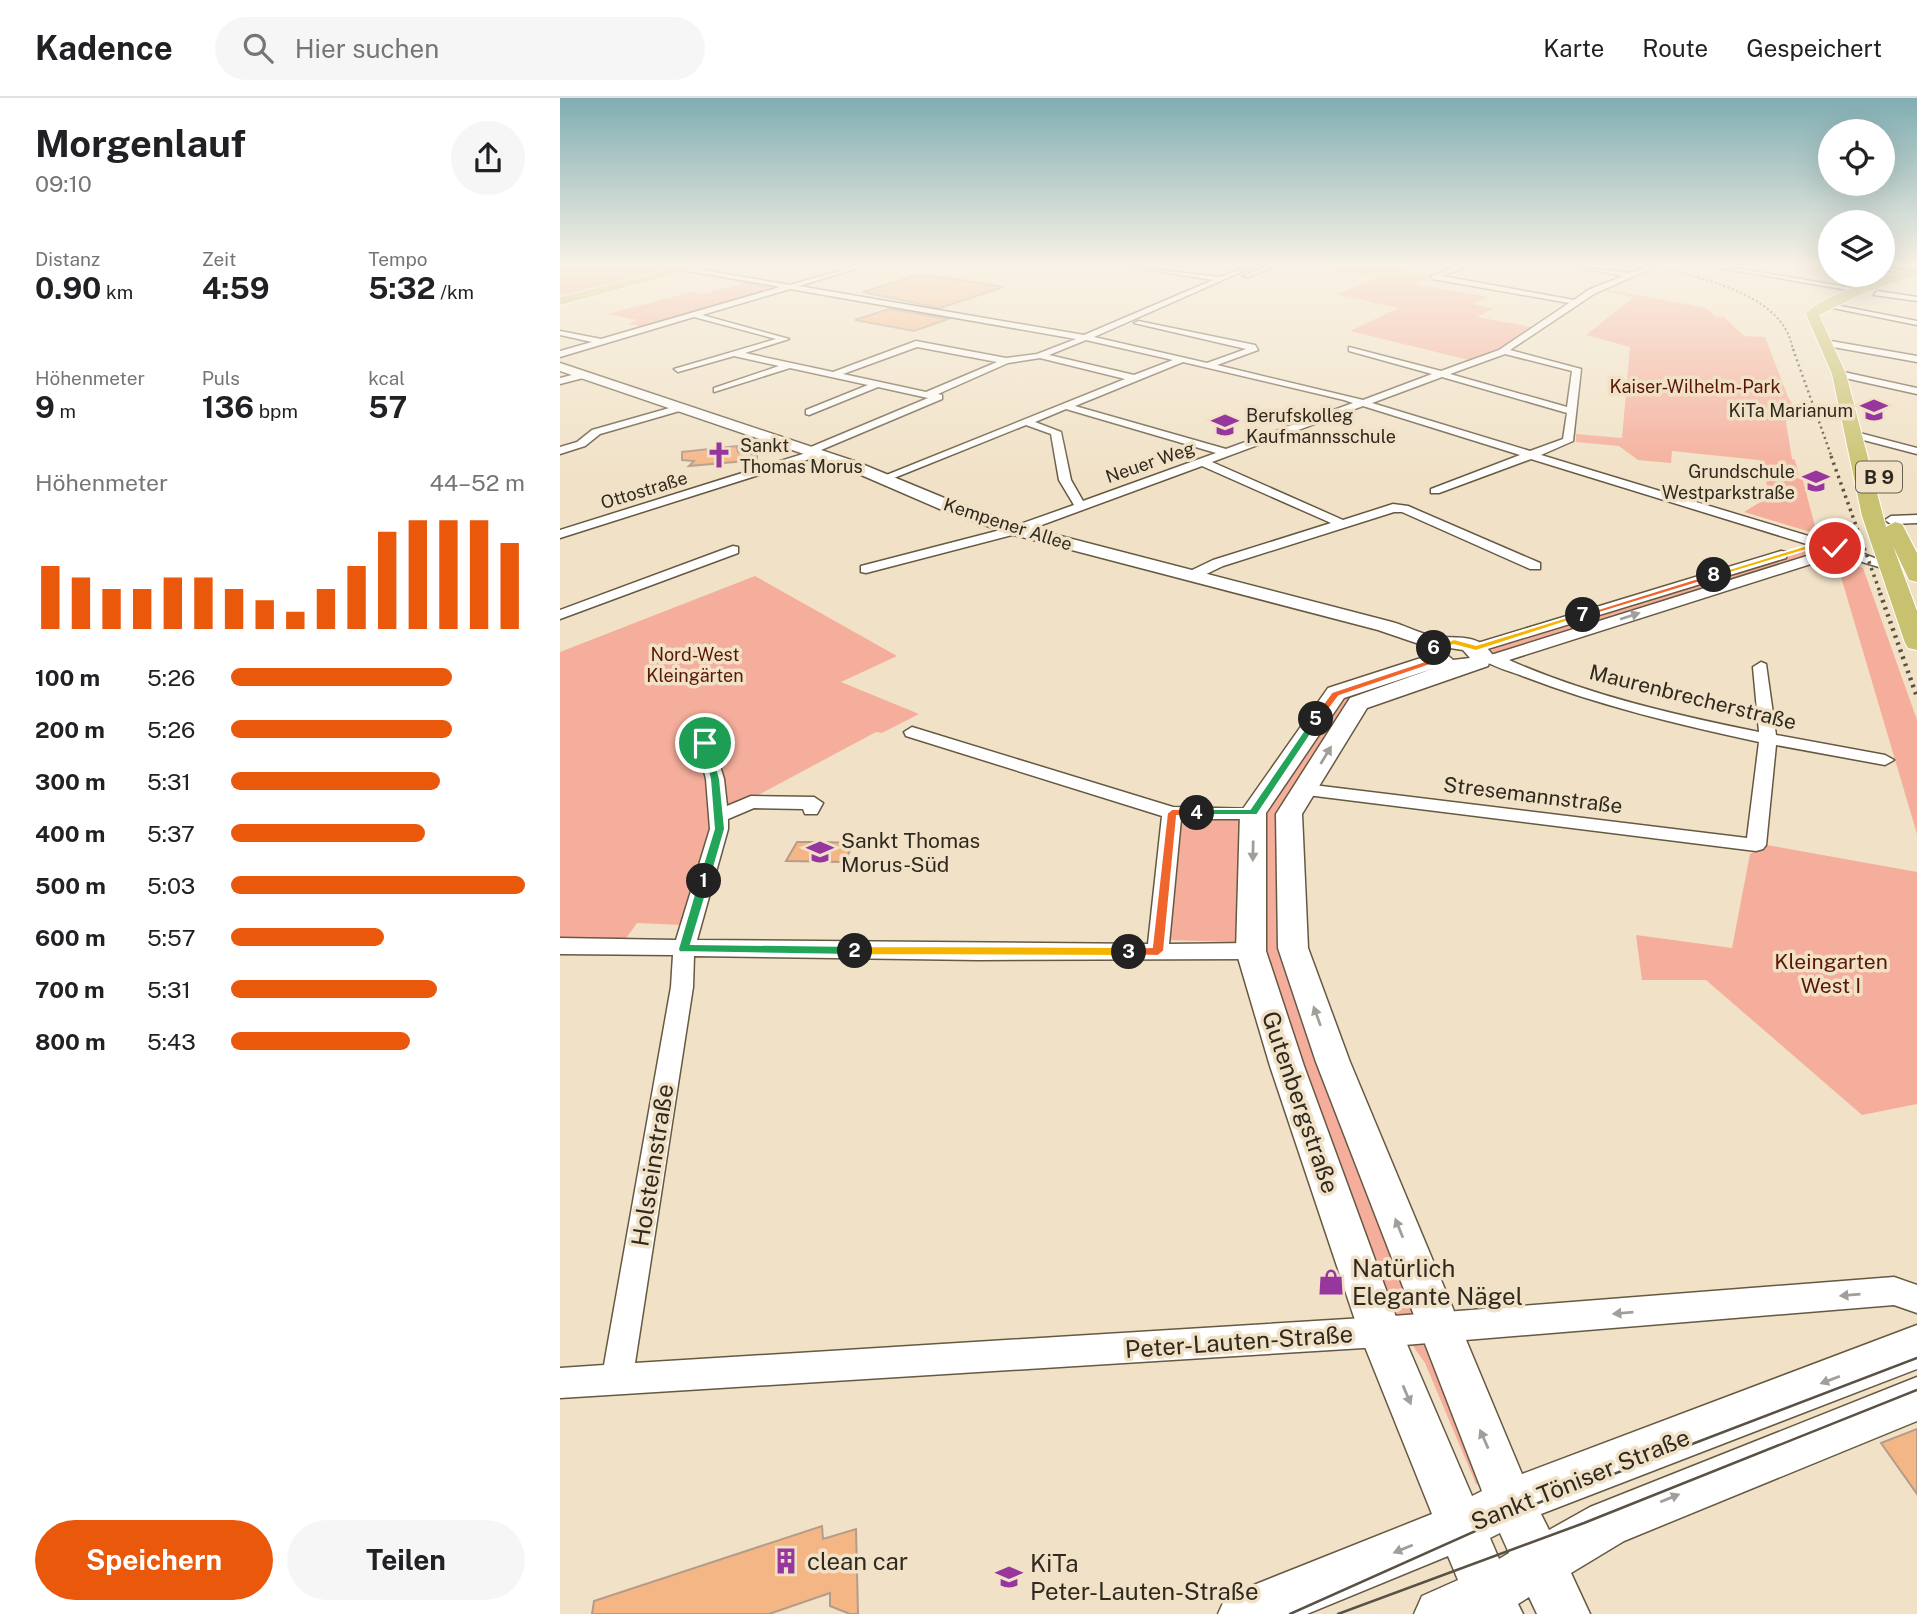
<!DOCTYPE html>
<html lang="de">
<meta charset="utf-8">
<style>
:root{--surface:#fff;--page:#f6f6f6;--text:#202124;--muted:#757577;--line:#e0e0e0;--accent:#ea580c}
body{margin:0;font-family:"Public Sans",sans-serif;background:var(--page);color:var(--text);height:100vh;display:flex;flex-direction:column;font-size:26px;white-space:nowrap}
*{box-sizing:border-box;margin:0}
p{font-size:23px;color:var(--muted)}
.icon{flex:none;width:38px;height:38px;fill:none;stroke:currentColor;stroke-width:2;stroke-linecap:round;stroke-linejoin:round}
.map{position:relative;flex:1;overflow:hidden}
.side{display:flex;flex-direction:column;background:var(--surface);width:560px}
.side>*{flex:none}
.tools{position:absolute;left:1258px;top:21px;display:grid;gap:14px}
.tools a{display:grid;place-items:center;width:77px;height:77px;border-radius:50%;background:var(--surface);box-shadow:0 7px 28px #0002;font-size:35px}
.pin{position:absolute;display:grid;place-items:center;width:60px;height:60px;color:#fff;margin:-30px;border:4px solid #fff;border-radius:50%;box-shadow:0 2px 7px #0007}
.km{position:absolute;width:35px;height:35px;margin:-18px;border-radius:50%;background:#222;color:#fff;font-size:19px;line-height:35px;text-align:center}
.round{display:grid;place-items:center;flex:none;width:74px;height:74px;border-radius:37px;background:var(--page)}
.summary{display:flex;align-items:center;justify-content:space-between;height:119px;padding:0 35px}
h1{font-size:38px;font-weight:700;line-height:52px}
.metrics{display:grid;grid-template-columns:repeat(3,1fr);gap:10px;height:119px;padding:7px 35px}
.metrics div{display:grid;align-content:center}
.metrics b{font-size:30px;font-weight:700}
.metrics small{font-size:19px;font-weight:400}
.metrics p{font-size:19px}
.chart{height:196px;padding:14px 35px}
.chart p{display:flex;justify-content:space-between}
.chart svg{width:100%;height:126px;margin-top:7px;stroke:var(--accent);stroke-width:6}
.primary-button{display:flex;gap:14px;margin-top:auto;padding:14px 35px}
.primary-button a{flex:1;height:80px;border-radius:42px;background:var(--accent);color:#fff;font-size:28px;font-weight:700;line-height:80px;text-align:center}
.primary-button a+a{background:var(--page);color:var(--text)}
ul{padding:0 35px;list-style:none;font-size:23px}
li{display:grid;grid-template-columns:112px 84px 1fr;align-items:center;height:52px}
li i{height:18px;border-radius:9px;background:var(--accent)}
header{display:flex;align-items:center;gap:42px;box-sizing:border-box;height:98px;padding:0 35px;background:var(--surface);border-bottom:2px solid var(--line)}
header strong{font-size:33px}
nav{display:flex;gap:38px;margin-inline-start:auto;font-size:24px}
.search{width:490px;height:63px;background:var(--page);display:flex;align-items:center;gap:18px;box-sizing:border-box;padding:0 24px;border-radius:38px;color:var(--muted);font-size:26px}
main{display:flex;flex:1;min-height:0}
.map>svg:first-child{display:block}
</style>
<header>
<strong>Kadence</strong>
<div class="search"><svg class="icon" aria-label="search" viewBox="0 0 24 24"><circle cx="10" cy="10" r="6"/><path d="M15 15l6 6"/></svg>Hier suchen</div>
<nav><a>Karte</a><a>Route</a><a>Gespeichert</a></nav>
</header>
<main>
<section class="side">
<div class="summary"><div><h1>Morgenlauf</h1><p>09:10</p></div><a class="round"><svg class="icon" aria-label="share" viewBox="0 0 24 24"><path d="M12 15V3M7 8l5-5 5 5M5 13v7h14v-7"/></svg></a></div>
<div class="metrics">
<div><p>Distanz</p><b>0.90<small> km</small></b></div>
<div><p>Zeit</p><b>4:59</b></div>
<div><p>Tempo</p><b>5:32<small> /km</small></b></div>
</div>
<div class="metrics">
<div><p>Höhenmeter</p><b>9<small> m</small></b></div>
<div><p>Puls</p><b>136<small> bpm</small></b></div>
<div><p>kcal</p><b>57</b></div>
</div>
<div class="chart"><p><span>Höhenmeter</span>44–52 m</p>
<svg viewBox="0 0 160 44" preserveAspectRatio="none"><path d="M5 44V22M15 44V26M25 44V30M35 44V30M45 44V26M55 44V26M65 44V30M75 44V34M85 44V38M95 44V30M105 44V22M115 44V10M125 44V6M135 44V6M145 44V6M155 44V14"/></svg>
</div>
<ul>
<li><b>100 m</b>5:26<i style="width:75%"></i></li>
<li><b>200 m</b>5:26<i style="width:75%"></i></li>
<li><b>300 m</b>5:31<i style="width:71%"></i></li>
<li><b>400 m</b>5:37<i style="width:66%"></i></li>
<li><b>500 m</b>5:03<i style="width:100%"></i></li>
<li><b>600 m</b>5:57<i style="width:52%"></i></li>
<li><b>700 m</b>5:31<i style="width:70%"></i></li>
<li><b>800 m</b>5:43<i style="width:61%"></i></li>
</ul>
<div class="primary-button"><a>Speichern</a><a>Teilen</a></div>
</section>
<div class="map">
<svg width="1357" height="1516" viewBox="0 0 1357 1516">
<rect width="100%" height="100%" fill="#f1e2c7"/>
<path fill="#f5ae9b" d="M0 167H102L119 170 0 200Z
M744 167H817L849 172 847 174 871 178 852 186 929 199 913 206 933 211 917 219 971 229 944 248 909 262 790 233 839 210 776 196 819 180Z
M187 184 216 190 85 229 68 226 77 222 48 216 131 194 144 196Z
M1045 191 1146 210 1156 219H1164L1184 238 1205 239 1228 299 1241 319 1225 318 1232 361 1235 362 1239 378 1242 379 1257 436 1184 414 1207 400 1204 394 1208 390 1199 362 1112 353 1111 365 1078 362 1059 348 1016 344V336L1062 340 1070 249 1026 237 1074 199 1041 192Z
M1260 448 1273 453 945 555 933 556 931 550Z
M1290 466 1303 470 1357 622V736L1281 479Z
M195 478 337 558 281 584 359 616 322 635 316 634 200 696 151 717 150 736 121 827 77 825 65 842 0 841V554Z
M875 566 884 572 798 605 731 721 727 850 921 1387 916 1386 865 1265 827 1211 703 857 673 844 607 842 617 717H698L779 597Z
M1207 747 1357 774V1006L1302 1017 1146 882H1082L1076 837 1172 850 1190 756Z"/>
<path fill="#f5b686" stroke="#b59c8a" stroke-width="2" d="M358 177 382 179 443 189 380 210 303 194Z
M329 211 388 221 354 233 295 222Z
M177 348 178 354 197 357V362L129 368 134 363 122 362V354Z
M237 744H261L294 745 284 764 226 763Z
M1357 1331V1396L1321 1345Z
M262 1428 263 1441 296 1431 298 1516H290L270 1508V1495L209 1516H32L34 1503Z"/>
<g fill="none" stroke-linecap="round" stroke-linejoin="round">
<g stroke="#665942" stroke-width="3">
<path id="street" d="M299 167H308L239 188 524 237 653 182 557 167 660 179 689 167H697L534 239 647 265 686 251 574 225 578 223 695 247 698 252 657 267 803 302 872 276 789 253V249L881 273 939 252 1009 205 873 181 871 178 901 167H910L882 178 1014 202 1028 192 1063 178 1005 167 1070 175 1091 167H1099L1034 196 950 252 1021 271 1013 343 981 357 1285 449 1336 468 1329 472 1279 457 949 562C1028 597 1115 617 1199 634L1193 569 1201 564 1206 566 1216 637 1325 657 1334 662 1325 667 1216 647 1206 747 1203 751 1196 753 739 696 736 692 745 686 1187 740 1199 644C1119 627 1037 607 960 577 949 573 930 568 921 560L924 557 934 556 1266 452 971 361 879 395H871V391L960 357 803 308 652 364 783 422 833 406 848 408 980 465V471H970L842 414H834L663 468 638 480H628V474L653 462 771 425 642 368 460 435 306 475 301 474V468L452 429 514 407 499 382 491 336 466 327 329 382 319 380 565 281 480 260 448 265 378 296 382 297V301L261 352 262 357 0 440V432L246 355V351L368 300 318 289 249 317 246 316V312L308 287 230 270 154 294V290L219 268 174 258 118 274 114 271 216 241 134 219 0 259V253L32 244 0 237V233L41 241 220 189 123 172 125 169 230 187ZM230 191 516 241 477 256 446 260 356 243 273 274 185 255 229 241 142 217ZM526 242 613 262 574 277 489 257ZM357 249 437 264 366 294 283 276ZM945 256 1012 273 1007 309 890 276ZM623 264 784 302 793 305 666 351 515 308ZM882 279 1007 315 1003 341 970 353 812 305ZM506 311 656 355 523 403 511 382 501 334 475 324Z
M709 167H717L688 179 683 178Z
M1143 167H1157L1304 192 1300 194Z
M1317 193 1357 199V203L1314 197Z
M1265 205 1357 223V227L1268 209Z
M1265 242 1357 258V264L1262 247Z
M1279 273 1357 290V296L1276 278 1274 276Z
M24 274 29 277 27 279 0 286V280Z
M120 307 125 310 123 312 40 336 25 348 0 356V349L17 344 32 332Z
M1292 333 1357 350V356L1288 338 1287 336Z
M1357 417V425L1331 426 1325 422 1331 418Z
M173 448 178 449V455L0 521V512Z
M1221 453 1226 454V460L921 553H911L909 550 911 547Z
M352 629 613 709 699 711 702 715 699 719 693 721H621L609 846 691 845 699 847 702 853 699 859 691 861 419 862 134 858 133 889 75 1265 820 1219 1334 1179 1357 1187V1215L1334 1207 820 1249 0 1300V1270L44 1267 111 889 113 857 0 856V840L116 842 150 731 146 681 137 645 139 641H151L153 645 164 681 167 708 191 698 254 699 263 705 257 716H245L243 711 194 710 168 721V731L137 842 588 846 602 718 346 638 344 634Z"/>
</g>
<g stroke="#665942" stroke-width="3">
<path id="secondary" d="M1323 167 1357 170V176L1323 172Z
M0 265 297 364 394 404 462 428 832 524C847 528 866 539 881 539 901 540 919 537 932 556L928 568 807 610 742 716 748 850 790 964 962 1376 1357 1227V1271L981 1416 989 1432 1030 1409 1357 1279V1323L1064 1443 1011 1475 1030 1516H977L969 1499 958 1506 963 1516H854L862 1498 898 1482 888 1458 747 1516H658L666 1498 872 1416 799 1234 710 968 676 853 680 715 768 590 864 559 861 553 865 548 818 532 450 436 382 412 285 370 0 273ZM890 550 903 552 910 560 893 562 883 553ZM875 570 790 600 716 716 718 850 756 964 922 1393 912 1398 840 1230 744 968 706 853V715L784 600ZM940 1435 949 1455 939 1461 930 1440Z"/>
</g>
<g stroke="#fff" stroke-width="2">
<path id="primary" d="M130 167H148L0 207V199Z
M1357 170V177L1304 195 1259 217 1286 276 1326 429 1335 424 1342 426 1357 455V484L1349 482 1333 448 1357 513V552L1348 550 1345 545 1302 418 1272 276 1246 216C1261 197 1332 176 1357 170Z"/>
</g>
<use href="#street" fill="#fff" fill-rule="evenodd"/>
<use href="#secondary" fill="#fff" fill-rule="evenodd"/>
<use href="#primary" fill="#c8c270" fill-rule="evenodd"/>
<path stroke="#595144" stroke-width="2" d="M1323 169 1357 173"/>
<path stroke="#595144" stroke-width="2.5" d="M730 1516 978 1405 1357 1260
M778 1516 1024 1425 1357 1292"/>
<path stroke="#595144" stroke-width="2" stroke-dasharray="2 2.5" stroke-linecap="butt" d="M1085 167C1126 176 1204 191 1226 232 1230 238 1231 246 1234 253"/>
<path stroke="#595144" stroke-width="2.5" stroke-dasharray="2 3.5" stroke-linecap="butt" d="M1233 251 1272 360"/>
<path stroke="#595144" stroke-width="3.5" stroke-dasharray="2.5 4.5" stroke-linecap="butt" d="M1271 358 1321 497"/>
<path stroke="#595144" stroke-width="4.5" stroke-dasharray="2.5 5" stroke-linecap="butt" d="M1320 495 1357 599"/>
</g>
<defs><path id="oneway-solid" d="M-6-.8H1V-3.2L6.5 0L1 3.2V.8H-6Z" transform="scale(1.75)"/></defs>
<g fill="#a19f9a">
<use href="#oneway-solid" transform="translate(1070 518) rotate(-18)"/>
<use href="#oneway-solid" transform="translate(766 657) rotate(-59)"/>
<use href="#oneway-solid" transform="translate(693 753) rotate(91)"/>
<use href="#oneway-solid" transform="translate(757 918) rotate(-110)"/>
<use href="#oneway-solid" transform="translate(839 1130) rotate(-112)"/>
<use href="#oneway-solid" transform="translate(1290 1197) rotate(175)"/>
<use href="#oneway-solid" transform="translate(1063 1215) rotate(175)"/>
<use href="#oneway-solid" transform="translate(1270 1282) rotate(159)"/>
<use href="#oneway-solid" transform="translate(847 1297) rotate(67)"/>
<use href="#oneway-solid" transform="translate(924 1341) rotate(-114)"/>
<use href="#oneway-solid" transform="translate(1110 1400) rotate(-22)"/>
<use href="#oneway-solid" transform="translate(843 1451) rotate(158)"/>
</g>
<linearGradient id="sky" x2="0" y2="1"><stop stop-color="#80adb2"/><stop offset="0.44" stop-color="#f9f2e6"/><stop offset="1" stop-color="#f9f2e6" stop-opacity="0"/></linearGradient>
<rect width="1357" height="379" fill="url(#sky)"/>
<path fill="#22a559" stroke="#fff" stroke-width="2" d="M141 643 150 645 160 681 165 731 150 783 144 787 138 783 154 731 150 681Z"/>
<path fill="#22a559" stroke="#fff" stroke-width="2" d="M144 779 150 783 131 846 295 848 302 853 295 857 119 854 118 851 138 783Z"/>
<path fill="#f5b400" stroke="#fff" stroke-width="2" d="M295 848 569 849 576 854 569 858 295 857 289 853Z"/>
<path fill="#f0652b" stroke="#fff" stroke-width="2" d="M637 711 640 712V717L617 718 604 853 598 858 565 857V850L592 849 607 715 612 711Z"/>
<path fill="#22a559" stroke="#fff" stroke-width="2" d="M753 619 761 621 697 717H633V712L637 711H690Z"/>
<path fill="#f0652b" stroke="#fff" stroke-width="2" d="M874 547 878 550 876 556 879 564 779 598 760 623 752 621 772 594 871 561 867 556Z"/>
<path fill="#f5b400" stroke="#fff" stroke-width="2" d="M1020 515 1027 517 916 553 894 547 874 552 870 550 894 541 916 547Z"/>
<path fill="#f0652b" stroke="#fff" stroke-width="2" d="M1154 475 1157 479 1026 519 1019 517Z"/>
<path fill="#f5b400" stroke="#fff" stroke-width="2" d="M1257 444 1278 450 1275 452 1259 448 1157 479 1150 477Z"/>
<defs>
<g id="school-bare" transform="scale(2.1)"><path d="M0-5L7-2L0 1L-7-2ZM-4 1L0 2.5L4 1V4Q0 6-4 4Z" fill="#97369d" stroke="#f1e2c7" stroke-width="2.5" paint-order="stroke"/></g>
<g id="church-bare" transform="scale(2.1)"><path d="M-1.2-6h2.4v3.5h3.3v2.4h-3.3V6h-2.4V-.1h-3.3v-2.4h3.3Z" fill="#97369d" stroke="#f1e2c7" stroke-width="2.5" paint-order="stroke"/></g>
<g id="shop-bare" transform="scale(2.1)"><path d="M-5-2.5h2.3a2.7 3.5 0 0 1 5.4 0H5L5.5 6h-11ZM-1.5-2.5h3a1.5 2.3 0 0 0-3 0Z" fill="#97369d" stroke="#f1e2c7" stroke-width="2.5" paint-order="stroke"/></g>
<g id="building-bare" transform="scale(2.1)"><path d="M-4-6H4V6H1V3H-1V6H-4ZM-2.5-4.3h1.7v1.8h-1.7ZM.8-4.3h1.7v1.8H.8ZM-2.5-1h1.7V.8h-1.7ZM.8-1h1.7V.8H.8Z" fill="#97369d" stroke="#f1e2c7" stroke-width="2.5" paint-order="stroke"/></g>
</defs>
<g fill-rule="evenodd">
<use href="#school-bare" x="1314" y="312"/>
<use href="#school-bare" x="665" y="327"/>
<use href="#church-bare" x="159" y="357"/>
<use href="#school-bare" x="1256" y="383"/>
<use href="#school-bare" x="260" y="754"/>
<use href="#shop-bare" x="771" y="1184"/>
<use href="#building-bare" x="226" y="1463"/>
<use href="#school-bare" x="449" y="1479"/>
</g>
<g text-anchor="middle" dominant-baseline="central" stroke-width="7" stroke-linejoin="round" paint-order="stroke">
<g font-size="18" fill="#591705" stroke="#f1e2c7">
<text x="1135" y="288">Kaiser-Wilhelm-Park</text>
<text x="135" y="556">Nord-West<tspan x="135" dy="21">Kleingärten</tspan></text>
</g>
<g font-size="18" fill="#2f291f" stroke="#f1e2c7" text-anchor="end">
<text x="1293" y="312">KiTa Marianum</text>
<text x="686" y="317" text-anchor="start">Berufskolleg<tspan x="686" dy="21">Kaufmannsschule</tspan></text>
<text x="180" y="347" text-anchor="start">Sankt<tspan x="180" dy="21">Thomas Morus</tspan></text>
<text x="1235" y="373">Grundschule<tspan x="1235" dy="21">Westparkstraße</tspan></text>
</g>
<g font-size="18" fill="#2f291f" stroke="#f1e2c7">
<text transform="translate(590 364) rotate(-19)">Neuer Weg</text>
<text transform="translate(84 392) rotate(-17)">Ottostraße</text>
<text transform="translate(448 426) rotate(18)">Kempener Allee</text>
</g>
<rect fill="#f1e2c7" stroke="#696051" stroke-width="2" x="1296" y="363.5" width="46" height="31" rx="5"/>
<g font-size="19" font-weight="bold" fill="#2f291f">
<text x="1319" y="379">B 9</text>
</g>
<g font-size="21" fill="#2f291f" stroke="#f1e2c7">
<text transform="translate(1133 599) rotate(14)">Maurenbrecherstraße</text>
<text transform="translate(973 697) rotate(7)">Stresemannstraße</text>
</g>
<g font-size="21" fill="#2f291f" stroke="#f1e2c7" text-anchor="start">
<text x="281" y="742">Sankt Thomas<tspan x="281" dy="24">Morus-Süd</tspan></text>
</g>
<g font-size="21" fill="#591705" stroke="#f1e2c7">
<text x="1271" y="863">Kleingarten<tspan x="1271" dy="24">West I</tspan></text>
</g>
<g font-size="24" fill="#2f291f" stroke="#f1e2c7">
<text transform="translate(741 1004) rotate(71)">Gutenbergstraße</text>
<text transform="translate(92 1067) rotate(-81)">Holsteinstraße</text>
<text transform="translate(679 1243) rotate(-4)">Peter-Lauten-Straße</text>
<text transform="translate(1020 1381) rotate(-22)">Sankt Töniser Straße</text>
</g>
<g font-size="24" fill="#2f291f" stroke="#f1e2c7" text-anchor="start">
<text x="792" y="1170">Natürlich<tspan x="792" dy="28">Elegante Nägel</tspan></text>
<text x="247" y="1463">clean car</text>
<text x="470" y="1465">KiTa<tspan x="470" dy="28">Peter-Lauten-Straße</tspan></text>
</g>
</g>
</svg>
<div class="tools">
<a><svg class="icon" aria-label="locate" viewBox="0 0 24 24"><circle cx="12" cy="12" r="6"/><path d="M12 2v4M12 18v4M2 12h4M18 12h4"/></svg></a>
<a><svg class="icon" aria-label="layers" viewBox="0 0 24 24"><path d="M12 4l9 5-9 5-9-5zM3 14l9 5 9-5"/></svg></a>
</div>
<div class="pin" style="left:145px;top:645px;background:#1e9e55"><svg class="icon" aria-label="arrive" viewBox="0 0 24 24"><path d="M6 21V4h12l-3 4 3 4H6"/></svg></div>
<div class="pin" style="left:1275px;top:450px;background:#d93025"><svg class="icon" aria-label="check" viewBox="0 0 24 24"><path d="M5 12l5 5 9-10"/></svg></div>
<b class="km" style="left:144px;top:783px">1</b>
<b class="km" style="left:295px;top:853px">2</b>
<b class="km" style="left:569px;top:854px">3</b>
<b class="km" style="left:637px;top:715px">4</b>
<b class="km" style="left:756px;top:621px">5</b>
<b class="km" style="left:874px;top:550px">6</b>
<b class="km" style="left:1023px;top:517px">7</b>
<b class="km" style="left:1154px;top:477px">8</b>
</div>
</main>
